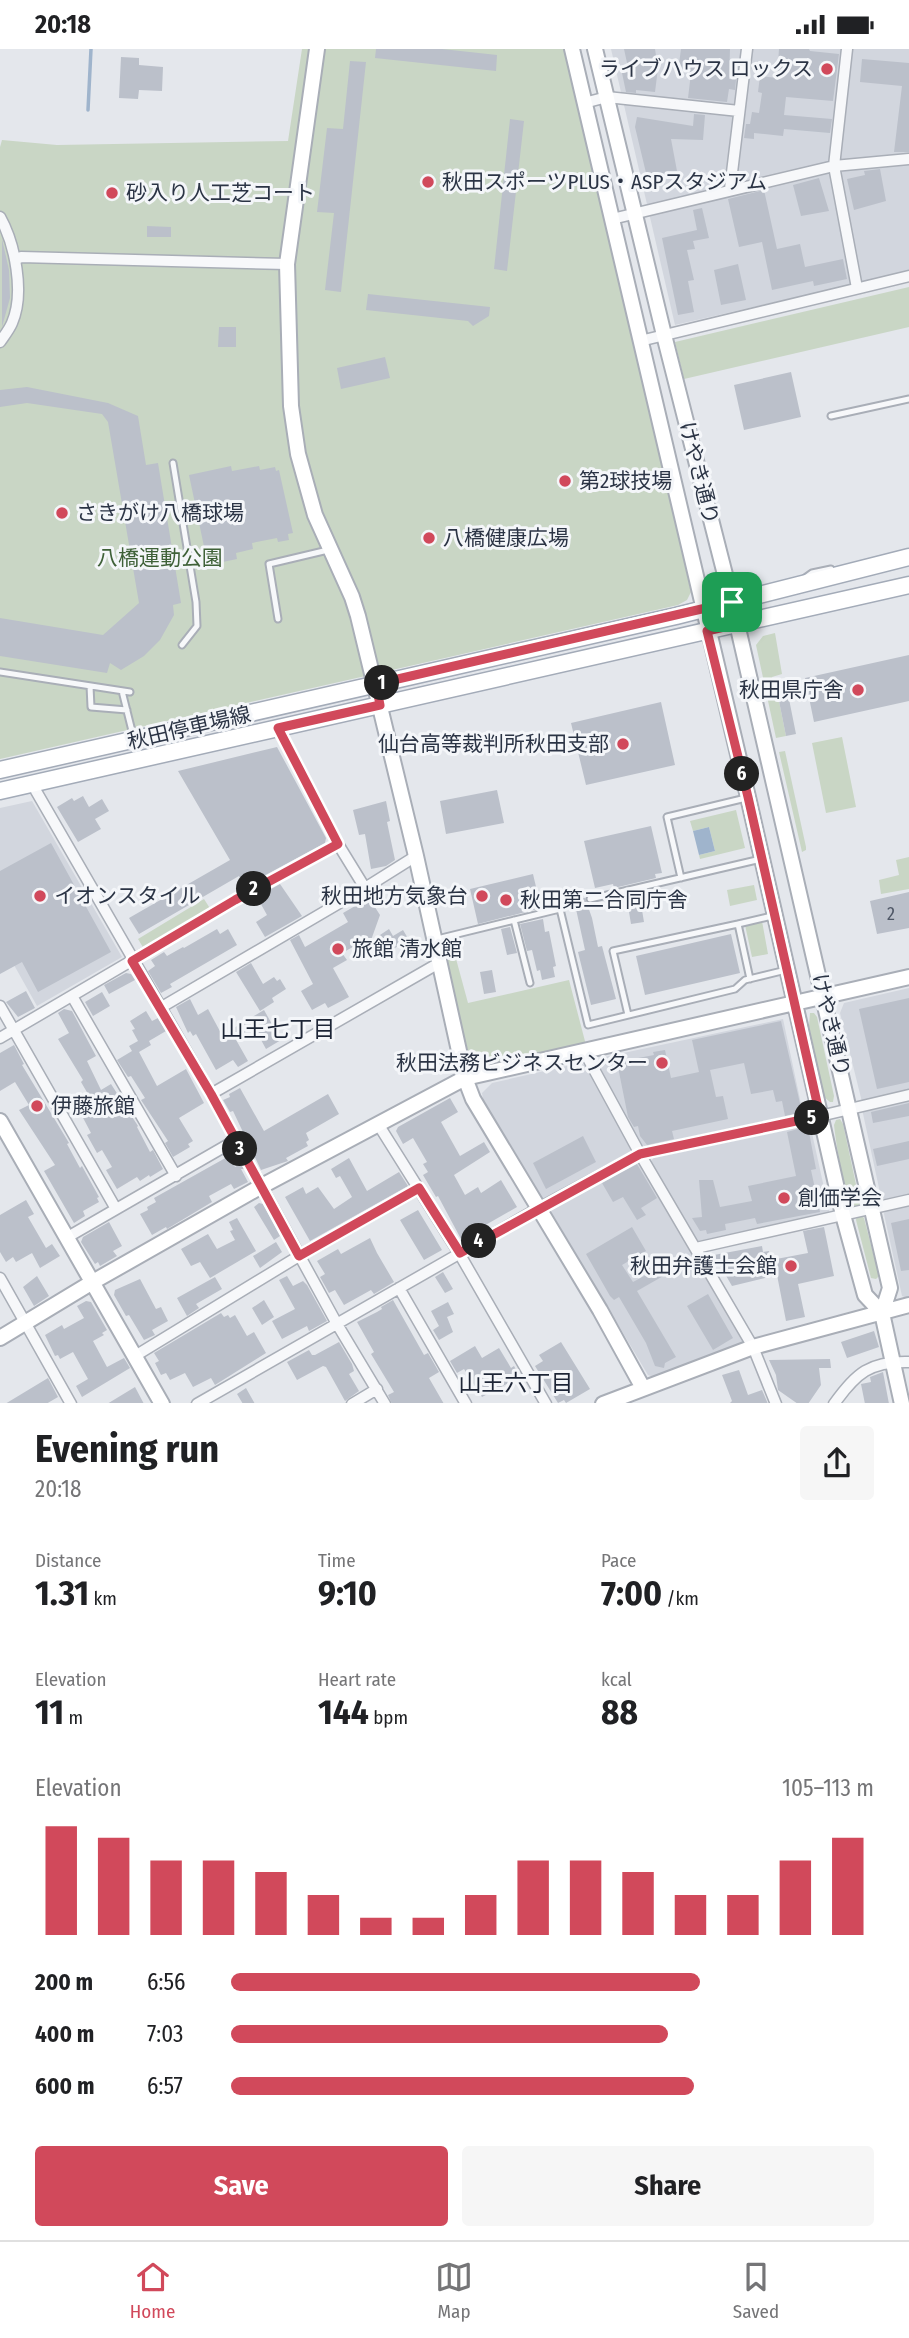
<!DOCTYPE html>
<meta charset="utf-8">
<style>
:root{--surface:#fff;--page:#f6f6f6;--text:#202124;--muted:#757577;--line:#e0e0e0;--accent:#d1495b}
body{margin:0;font-family:"Fira Sans Condensed","Noto Sans JP",sans-serif;background:var(--page);color:var(--text);height:100vh;display:flex;flex-direction:column;font-size:26px;white-space:nowrap}
*{box-sizing:border-box;margin:0}
p{font-size:23px;color:var(--muted)}
.icon{flex:none;width:38px;height:38px;fill:none;stroke:currentColor;stroke-width:2;stroke-linecap:round;stroke-linejoin:round}
.map{position:relative;height:1354px;overflow:hidden}
.sheet{display:flex;flex-direction:column;background:var(--surface);flex:1}
.sheet>*{flex:none}
.pin{position:absolute;display:grid;place-items:center;width:60px;height:60px;color:#fff;margin:-30px;border-radius:14px;box-shadow:0 4px 10px #0006}
.km{position:absolute;width:35px;height:35px;margin:-18px;border-radius:50%;background:#222;color:#fff;font-size:19px;line-height:35px;text-align:center}
.round{display:grid;place-items:center;flex:none;width:74px;height:74px;border-radius:7px;background:var(--page)}
.head{display:flex;align-items:center;justify-content:space-between;height:119px;padding:0 35px}
h1{font-size:38px;font-weight:700;line-height:52px}
.stats{display:grid;grid-template-columns:repeat(3,1fr);gap:10px;height:119px;padding:7px 35px}
.stats div{display:grid;align-content:center}
.stats b{font-size:35px;font-weight:700}
.stats small{font-size:19px;font-weight:400}
.stats p{font-size:19px}
.chart{height:196px;padding:14px 35px}
.chart p{display:flex;justify-content:space-between}
.chart svg{width:100%;height:126px;margin-top:7px;stroke:var(--accent);stroke-width:6}
.action{display:flex;gap:14px;margin-top:auto;padding:14px 35px}
.action a{flex:1;height:80px;border-radius:7px;background:var(--accent);color:#fff;font-size:28px;font-weight:700;line-height:80px;text-align:center}
.action a+a{background:var(--page);color:var(--text)}
ul{padding:0 35px;list-style:none;font-size:23px}
li{display:grid;grid-template-columns:112px 84px 1fr;align-items:center;height:52px}
li i{height:18px;border-radius:9px;background:var(--accent)}
.status{display:flex;justify-content:space-between;align-items:center;height:49px;padding:0 35px;background:var(--surface);direction:ltr}
.status svg{height:19px;fill:currentColor}
.tabs{display:flex;justify-content:space-around;align-items:center;height:98px;border-top:2px solid var(--line);background:var(--surface);font-size:19px;color:var(--muted)}
.tabs a{display:grid;justify-items:center;gap:4px}
.tabs .current{color:var(--accent)}
.map>svg:first-child{display:block}
</style>
<div class="status"><b>20:18</b><svg viewBox="0 0 49 12"><path d="M0 12V9h3v3zM5 12V6h3v6zM10 12V3h3v9zM15 12V0h3v12zM26 1h20v11H26zM47 4h2v5h-2z"/></svg></div>
<div class="map">
<svg width="909" height="1355" viewBox="0 0 909 1355">
<rect width="100%" height="100%" fill="#e4e7ec"/>
<path fill="#d2d6de" d="M611 0H909V222L675 276Z
M32 752 122 908 37 957 0 891V759Z
M909 939V1042L862 1053 840 964 844 954Z
M783 970 804 1069 648 1099 638 1094 596 1015 600 1009Z
M580 1014 587 1017 632 1096 629 1106 543 1150 483 1050 482 1044 492 1034Z
M909 1049V1147L882 1153 862 1060Z
M810 1075 830 1166 700 1195 650 1114 654 1108Z
M637 1110 641 1112 744 1290 740 1297 654 1328 648 1326 550 1161 551 1156Z
M909 1155V1249H907L902 1247 884 1165 885 1160Z"/>
<path fill="#c9d6c5" d="M302 0H565L691 543 687 551 678 556 0 710V98L2 91 57 96 288 92Z
M909 238V278L684 330 675 293Z
M775 584 782 625 772 628 774 642H777L786 687 776 689 756 596 763 587Z
M842 688 856 758 826 764 812 694Z
M785 702 806 798V801L802 803 779 703Z
M736 761 745 799 700 810 699 806 715 802 709 778 693 782 690 772Z
M909 808V840L881 845 879 831 899 826 896 811Z
M754 836 757 851 730 857 727 841Z
M204 850 211 861 144 900 138 890Z
M762 872 768 905 752 908 745 876Z
M452 895 468 954 569 931 586 996 490 1016 476 1015 469 1007 442 897Z
M810 964H814L817 968 834 1047 833 1053H830L824 1048 809 977Z
M840 1070 843 1075 860 1154 858 1160H856C844 1149 836 1094 834 1076L836 1071Z
M860 1165 864 1169 879 1227 876 1230 871 1229 856 1171 857 1166Z"/>
<path fill="#9fb4cc" d="M709 778 715 802 699 806 693 782Z"/>
<g fill="none" stroke-linecap="round" stroke-linejoin="round">
<path stroke="#9fb4cc" stroke-width="3.5" d="M88 61 91 0"/>
</g>
<path fill="#bbc0ca" d="M376 0H442L497 6 496 22 375 9Z
M624 0H655L658 19 655 43 636 41V44L626 43 622 24 629 23Z
M681 0H730L729 30 736 31 735 41 729 40 727 53 688 49 691 24 678 22Z
M779 0H809L810 2 839 5 833 52 786 48 784 66 832 70 830 84 784 80 783 87 754 84V90L744 89 746 75H750L752 63 759 64 762 44 758 43 760 27 777 29Z
M121 8 139 9V16L163 18 162 42 139 41 138 50 119 49Z
M862 10 909 14V103H894L902 37 860 33Z
M350 12 366 13 341 243 325 241 334 164 317 163 327 79 343 80Z
M694 65 705 66 703 91 671 90 677 122 647 128 635 78 637 68 693 77Z
M510 70 524 72 507 222 494 220Z
M880 120 886 152 854 161 847 130 865 126 864 122Z
M819 129 829 162 801 167 793 136Z
M764 141 777 200 800 195 805 218 843 210 847 230 814 237 813 232 772 241 762 193 739 198 728 150Z
M702 159 709 189 693 192 695 200 687 201 694 231 688 232 694 263 678 266 662 189 697 181 693 161Z
M147 177 171 178V188H147Z
M2 190 9 221 10 249 2 278Z
M738 215 746 251 721 256 714 221Z
M368 245 490 258 489 267 473 277 468 272 366 261Z
M219 278H236V298H218Z
M385 308 390 329 341 340 337 319Z
M791 323 801 368 744 381 734 336Z
M27 338 108 354 138 367 146 416 158 414 181 554 173 556 174 566 160 591 144 607 121 621 110 614 107 624 0 607V569L103 586 139 554 108 373 102 365 27 354 0 358V341Z
M231 417 232 422 259 417 260 421 275 418 276 422 279 421 293 484 288 485 289 491 278 493 277 489 252 494 253 500 236 504 237 510 218 514 216 504 206 507 189 426Z
M909 606V652L814 673 805 629Z
M787 640 796 685 786 687 777 642Z
M661 653 675 716 586 736 571 674Z
M277 698 326 789 325 794 249 835 248 833 244 836 239 827 139 885 129 869 230 811 178 722Z
M497 741 504 774 446 785 440 752Z
M83 747 89 758 102 750 109 762 95 770 101 780 78 793 57 758 72 749 74 752Z
M386 752 390 772 387 773 395 811 386 817 371 820 365 785 359 786 353 761Z
M651 777 662 824 655 825 656 829 614 839 613 835 595 839 584 792Z
M51 794 111 903 38 943 22 913 0 925V822Z
M533 825 541 859 478 875 470 840Z
M280 835 302 867 265 888 256 873 267 866 257 848Z
M658 839 660 851 641 855 644 873 631 875 628 857 619 859 616 849Z
M909 843V879L877 885 870 852Z
M369 849 380 866 370 894 363 899 360 894 342 904 347 911 333 919 349 948 328 959 325 954 312 961 301 942 313 935 290 891 299 886 305 898 348 873 343 864Z
M585 849 592 869 598 898 602 897 616 950 591 956 578 903 585 901 574 851Z
M543 870 545 883 549 882 556 917 553 918 555 928 542 931 540 921 537 922 532 901 527 902 520 875Z
M510 878 517 904 507 906 501 880Z
M217 880 220 885 228 880 237 896 170 935 172 938 161 944 148 922 155 917 151 911 164 903 167 907 183 898 184 899Z
M389 880 393 887 403 881 409 891 386 904 377 888Z
M731 885 740 924 645 946 636 907Z
M419 892 423 906 414 911 407 900Z
M251 914 263 935 274 928 277 932 280 930 286 940 272 949 274 953 260 962 236 923Z
M492 921 496 943 484 945 480 923Z
M126 924 131 925 135 931 109 945 104 936Z
M26 942 35 959 18 968 6 953Z
M102 943 110 957 93 967 85 953Z
M909 949V1033L877 1040 859 960Z
M190 950 198 966 208 960 222 986 264 961 281 991 266 1000 254 978 235 989 248 1012 238 1018 233 1011 216 1021 196 985 193 987 190 982 188 984 176 958Z
M64 960 72 962 96 1007 87 1012 101 1041 111 1035 138 1077 137 1078 150 1103 153 1101 163 1120 150 1128 149 1126 140 1132 137 1128 117 1140 106 1121 112 1118 102 1101 97 1104 87 1086 91 1084 81 1065 95 1057 81 1033 83 1031 58 990 69 984 58 964Z
M146 962 152 972 158 969 166 982 149 992 151 996 139 1003 157 1037 186 1020 204 1054 179 1069 193 1092 188 1095 190 1098 173 1108 165 1094 168 1092 141 1051 145 1049 131 1027 128 1028 117 1011 132 1002 129 997 138 992 132 981 135 980 130 972Z
M781 972 802 1063 785 1067 782 1052 776 1053 773 1041 751 1045 744 1014 710 1021 716 1048 723 1047 728 1070 672 1082 674 1090 647 1096 640 1087 638 1077 634 1078 628 1068 617 1013 654 1006 653 1003 665 1001 671 1029 699 1023 692 991Z
M14 996 24 1015 22 1016 69 1094 67 1095 80 1119 82 1117 99 1148 97 1149 99 1153 83 1162 85 1167 74 1174 44 1122 55 1116 19 1061 29 1056 15 1033 0 1042V1004Z
M240 1039 264 1082 328 1045 339 1065 306 1084 309 1091 306 1093 308 1097 286 1109 288 1112 261 1121 233 1062 230 1063 223 1051 230 1048 229 1045Z
M450 1049 458 1063 441 1073 460 1107 484 1093 490 1103 454 1126 465 1146 478 1138 481 1144 501 1131 517 1158 461 1190 438 1147 436 1148 423 1126 428 1123 423 1115 427 1113 413 1089 403 1095 396 1082 398 1078Z
M909 1054V1067L873 1074 871 1063Z
M805 1078H808L816 1120 811 1121 820 1163 757 1175 755 1169 725 1175 726 1181 707 1185 706 1181 700 1182 692 1169 702 1168 699 1131H713L720 1158 752 1152 748 1137 796 1127 787 1083Z
M583 1087 596 1113 546 1140 533 1114Z
M909 1092V1110L877 1117 873 1100Z
M229 1107 235 1118 241 1115 244 1120H241L248 1133 234 1140 231 1135 209 1147 212 1153 167 1180 166 1178 152 1186 140 1165 148 1161 147 1158 156 1153 154 1149Z
M349 1109 367 1142 399 1123 408 1137 310 1192 285 1148 303 1138 306 1145 318 1138 334 1160 352 1148 340 1127 336 1129 331 1120Z
M637 1115 657 1149 641 1159 646 1166 637 1171 623 1148 613 1153 602 1134Z
M26 1151 34 1165 28 1168 46 1199 52 1195 60 1207 40 1219 32 1204 16 1213 13 1208 6 1213 0 1203V1166Z
M259 1154 263 1155 280 1187 274 1191 254 1158Z
M418 1161 442 1201 424 1211 400 1171Z
M237 1169 256 1202 210 1229 200 1213 191 1217 181 1200 208 1185 217 1200 235 1191 230 1182 233 1181 229 1173Z
M909 1170V1221L901 1222 891 1174Z
M109 1173 122 1197 113 1202 117 1207 100 1217 98 1213 95 1215 81 1193 83 1188Z
M632 1178 646 1202 622 1216 633 1233 661 1218 665 1226 637 1242 676 1308 665 1314 664 1319 655 1317 646 1294 619 1248 614 1251 610 1247 586 1205Z
M824 1178 834 1227 798 1235 805 1268 786 1272 777 1226 732 1237 714 1206 762 1197 763 1203 769 1202 771 1211 808 1204 803 1182Z
M370 1189 377 1204 394 1233 374 1245 371 1241 344 1256 335 1241 329 1244 320 1228 325 1225 317 1212 338 1200 341 1205Z
M276 1193 282 1203 260 1219 253 1207Z
M443 1223 453 1240 445 1244 435 1228Z
M37 1227 49 1247 34 1257 23 1238Z
M287 1227 293 1237 303 1232 307 1236 327 1272 309 1282 307 1277 282 1290 272 1272 295 1260 279 1231Z
M215 1228 222 1240 196 1255 199 1259 187 1267 177 1249Z
M140 1230 156 1260 161 1258 168 1272 152 1281 155 1286 144 1291 129 1266 126 1267 114 1246 115 1241Z
M708 1245 733 1289 713 1301 687 1257Z
M264 1251 274 1268 262 1276 252 1259Z
M393 1251 424 1306 428 1304 439 1323 429 1329 444 1355H392L388 1346 394 1343 371 1305 374 1303 357 1273 377 1263 382 1260 381 1258Z
M86 1252 91 1253 107 1281 102 1284 104 1286 93 1292 107 1318 124 1309 130 1319 82 1348 76 1337 88 1330 73 1303 60 1310 58 1306 55 1307 45 1286 62 1276 64 1280 84 1269 77 1257Z
M448 1253 454 1265 447 1268 453 1283 439 1291 433 1281 439 1277 431 1262Z
M221 1264 224 1268 228 1266 230 1269 235 1266 247 1287 254 1283 266 1304 215 1336 211 1329 193 1338 185 1324 170 1331 166 1324 161 1326 155 1314 159 1312 154 1304Z
M874 1282 879 1298 847 1309 841 1293Z
M339 1293 352 1315 354 1322 349 1325 359 1342 345 1352 326 1318 323 1317 297 1331 287 1313 309 1301 312 1306H315Z
M561 1293 590 1340 566 1354 564 1351 558 1354 535 1317 543 1312 539 1306Z
M475 1297 482 1309 499 1299 511 1319 514 1317 520 1328 482 1348 464 1320 457 1324 450 1312Z
M830 1310 831 1319H819L821 1336 808 1355H798L778 1341 776 1326 769 1311Z
M739 1321 748 1346 762 1341 768 1355H729L732 1352 722 1326Z
M883 1323 889 1355H865L861 1335 871 1333 870 1328Z
M48 1329 58 1348 46 1355H5Z
M135 1338 144 1355H107Z
M246 1339 255 1355H243L237 1345Z"/>
<g fill="none" stroke-linecap="round" stroke-linejoin="round">
<g stroke="#a9aeb7" stroke-width="9">
<path id="lane" d="M831 367 909 350
M173 414 196 553 197 577 182 596
M805 529 812 524 831 520
M278 570 269 515 328 501
M0 623 130 643
M90 637 91 658 127 661
M122 642 134 690
M681 829 667 768 746 749
M590 850 761 810
M514 871 530 934
M738 875 772 867
M437 890 560 860 588 976 735 940 745 931 786 921
M628 966 613 902 738 875 750 930"/>
</g>
<g stroke="#a9aeb7" stroke-width="13">
<path id="street" d="M847 0 834 117 857 239
M584 54 607 48 739 62
M730 140 747 0
M0 168C15 195 25 244 12 274 9 281 4 287 0 293
M612 170 834 117 909 110
M15 211 21 208 287 215
M640 292 909 227
M278 679 338 795
M34 734 36 742 211 1045 337 1275 385 1355
M72 947 176 1127
M0 957 116 1160
M160 959 365 839
M0 989 235 851 338 795 365 839 416 807
M584 1002 640 1105 753 1298 776 1355
M211 1045 439 914
M378 1075 459 1204 546 1355
M66 1189 236 1091
M696 1199 909 1151
M0 1229 71 1355
M399 1239 466 1355
M135 1307 299 1207 419 1139
M197 1355 539 1159 640 1105 820 1067 909 1046
M352 1355 377 1340
M834 1355C856 1324 870 1312 909 1313"/>
</g>
<g stroke="#a9aeb7" stroke-width="18">
<path id="secondary" d="M317 0 287 215 291 357 298 405 315 466 352 548 358 567 416 807 465 1029 473 1050 600 1261 643 1339
M572 0 748 748 843 1166 865 1246 882 1264
M595 0 664 286 732 553 890 1239 882 1264 902 1355
M0 1072 162 1355
M0 1289 91 1234 260 1138 465 1029 909 928
M603 1355 753 1298 909 1256"/>
</g>
<g stroke="#a3abb8" stroke-width="19">
<path id="primary" d="M0 721 676 567 909 508
M0 742 909 536"/>
</g>
<use href="#lane" stroke="#f7f8fa" stroke-width="5"/>
<use href="#street" stroke="#f7f8fa" stroke-width="10"/>
<use href="#secondary" stroke="#fff" stroke-width="14"/>
<use href="#primary" stroke="#fff" stroke-width="16"/>
</g>
<g fill="none" stroke-linecap="round" stroke-linejoin="round">
<g stroke="#fff" stroke-width="14">
<path id="route" d="M732 553 737 575 707 582 748 748 820 1067 640 1105 460 1204 419 1139 299 1207 211 1045 132 912 235 851 338 795 278 679 380 656 376 635Z"/>
</g>
<use href="#route" stroke="#d1495b" stroke-width="9"/>
</g>
<g fill="#d1495b" stroke="#f4f6f9" stroke-width="2.5">
<circle cx="827" cy="20" r="7"/>
<circle cx="428" cy="133" r="7"/>
<circle cx="112" cy="144" r="7"/>
<circle cx="565" cy="432" r="7"/>
<circle cx="62" cy="464" r="7"/>
<circle cx="429" cy="489" r="7"/>
<circle cx="858" cy="641" r="7"/>
<circle cx="623" cy="695" r="7"/>
<circle cx="40" cy="847" r="7"/>
<circle cx="482" cy="847" r="7"/>
<circle cx="506" cy="851" r="7"/>
<circle cx="338" cy="900" r="7"/>
<circle cx="662" cy="1014" r="7"/>
<circle cx="37" cy="1057" r="7"/>
<circle cx="784" cy="1149" r="7"/>
<circle cx="791" cy="1217" r="7"/>
</g>
<g text-anchor="middle" dominant-baseline="central" stroke-width="6" stroke-linejoin="round" paint-order="stroke">
<g font-size="18" fill="#4f5766">
<text x="891" y="865">2</text>
</g>
<g font-size="21" fill="#2b3445" stroke="#f4f6f9" text-anchor="start">
<text x="813" y="20" text-anchor="end">ライブハウス ロックス</text>
<text x="442" y="133">秋田スポーツPLUS・ASPスタジアム</text>
<text x="126" y="144">砂入り人工芝コート</text>
<text x="579" y="432">第2球技場</text>
<text x="76" y="464">さきがけ八橋球場</text>
<text x="443" y="489">八橋健康広場</text>
<text x="844" y="641" text-anchor="end">秋田県庁舎</text>
<text x="609" y="695" text-anchor="end">仙台高等裁判所秋田支部</text>
<text x="54" y="847">イオンスタイル</text>
<text x="468" y="847" text-anchor="end">秋田地方気象台</text>
<text x="520" y="851">秋田第二合同庁舎</text>
<text x="352" y="900">旅館 清水館</text>
<text x="648" y="1014" text-anchor="end">秋田法務ビジネスセンター</text>
<text x="51" y="1057">伊藤旅館</text>
<text x="798" y="1149">創価学会</text>
<text x="777" y="1217" text-anchor="end">秋田弁護士会館</text>
</g>
<g font-size="21" fill="#2b3445" stroke="#f4f6f9">
<text transform="translate(699 424) rotate(76)">けやき通り</text>
<text transform="translate(189 679) rotate(-13)">秋田停車場線</text>
<text transform="translate(831 976) rotate(77)">けやき通り</text>
</g>
<g font-size="21" fill="#3f6138" stroke="#f4f6f9">
<text x="160" y="509">八橋運動公園</text>
</g>
<g font-size="23" fill="#1d2536" stroke="#f4f6f9">
<text x="278" y="980">山王七丁目</text>
<text x="516" y="1334">山王六丁目</text>
</g>
</g>
</svg>
<div class="pin" style="left:732px;top:553px;background:#1e9e55"><svg class="icon" aria-label="arrive" viewBox="0 0 24 24"><path d="M6 21V4h12l-3 4 3 4H6"/></svg></div>
<b class="km" style="left:382px;top:634px">1</b>
<b class="km" style="left:254px;top:840px">2</b>
<b class="km" style="left:240px;top:1100px">3</b>
<b class="km" style="left:479px;top:1192px">4</b>
<b class="km" style="left:812px;top:1069px">5</b>
<b class="km" style="left:742px;top:725px">6</b>
</div>
<section class="sheet">
<div class="head"><div><h1>Evening run</h1><p>20:18</p></div><a class="round"><svg class="icon" aria-label="share" viewBox="0 0 24 24"><path d="M12 15V3M7 8l5-5 5 5M5 13v7h14v-7"/></svg></a></div>
<div class="stats">
<div><p>Distance</p><b>1.31<small> km</small></b></div>
<div><p>Time</p><b>9:10</b></div>
<div><p>Pace</p><b>7:00<small> /km</small></b></div>
</div>
<div class="stats">
<div><p>Elevation</p><b>11<small> m</small></b></div>
<div><p>Heart rate</p><b>144<small> bpm</small></b></div>
<div><p>kcal</p><b>88</b></div>
</div>
<div class="chart"><p><span>Elevation</span>105–113 m</p>
<svg viewBox="0 0 160 44" preserveAspectRatio="none"><path d="M5 44V6M15 44V10M25 44V18M35 44V18M45 44V22M55 44V30M65 44V38M75 44V38M85 44V30M95 44V18M105 44V18M115 44V22M125 44V30M135 44V30M145 44V18M155 44V10"/></svg>
</div>
<ul>
<li><b>200 m</b>6:56<i style="width:73%"></i></li>
<li><b>400 m</b>7:03<i style="width:68%"></i></li>
<li><b>600 m</b>6:57<i style="width:72%"></i></li>
</ul>
<div class="action"><a>Save</a><a>Share</a></div>
</section>
<nav class="tabs">
<a class="current"><svg class="icon" aria-label="home" viewBox="0 0 24 24"><path d="M3 11l9-7 9 7M6 9v11h12V9"/></svg>Home</a>
<a><svg class="icon" aria-label="map" viewBox="0 0 24 24"><path d="M3 6l6-2 6 2 6-2v14l-6 2-6-2-6 2zM9 4v14M15 6v14"/></svg>Map</a>
<a><svg class="icon" aria-label="saved" viewBox="0 0 24 24"><path d="M7 4h10v16l-5-4-5 4z"/></svg>Saved</a>
</nav>
